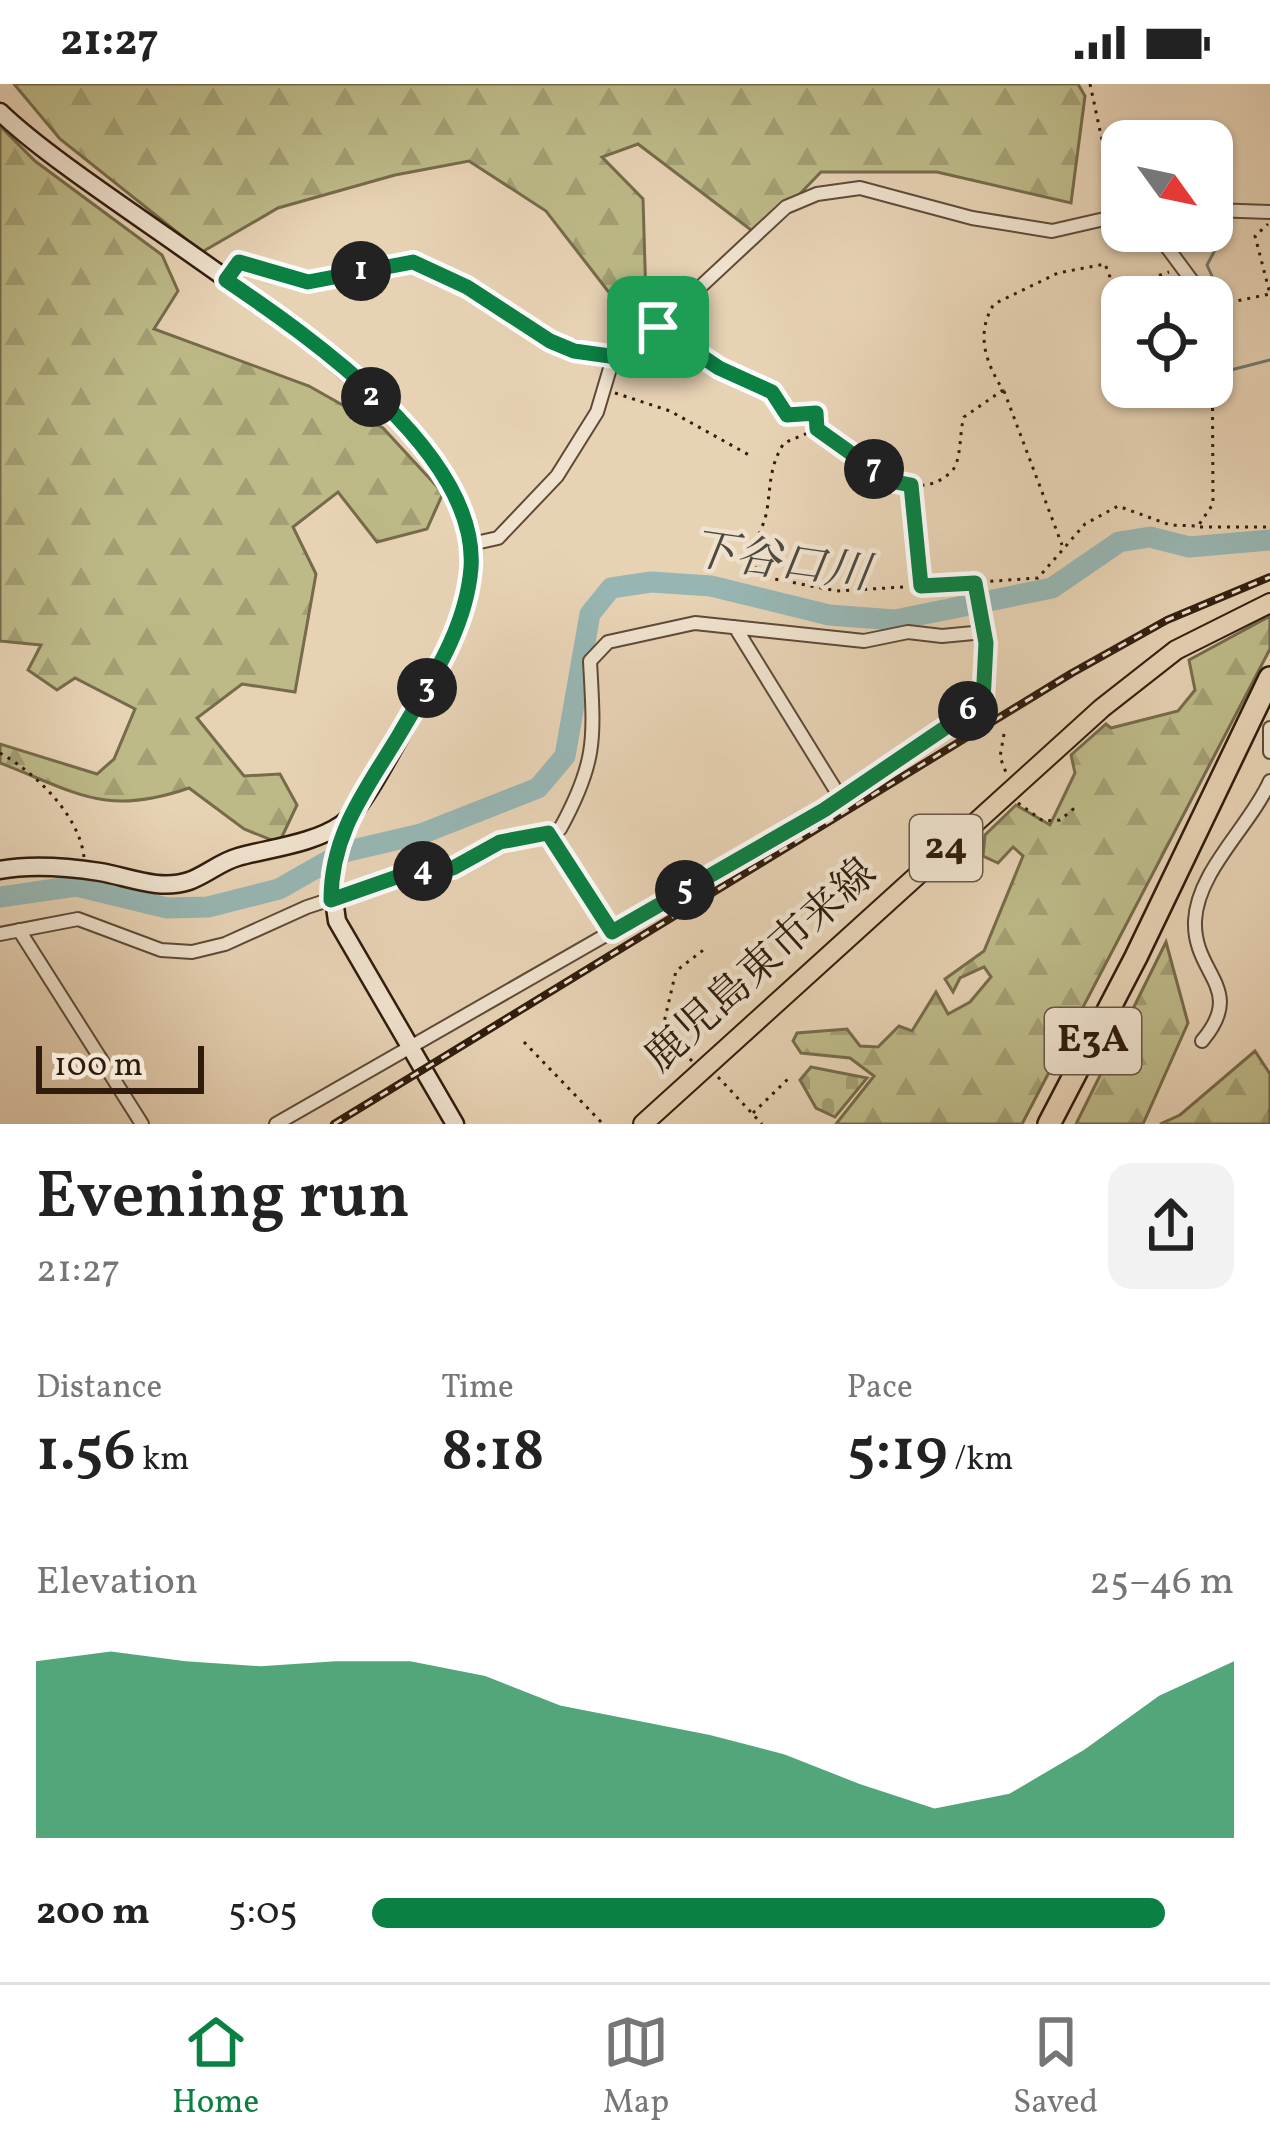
<!DOCTYPE html>
<meta charset="utf-8">
<style>
:root{--surface:#fff;--page:#f2f2f2;--text:#222;--muted:#767676;--line:#e0e0e0;--accent:#0b8043}
body{margin:0;font-family:Vollkorn,"Noto Serif JP",serif;background:var(--page);color:var(--text);height:100vh;display:flex;flex-direction:column;font-size:45px;white-space:nowrap}
*{box-sizing:border-box;margin:0}
p{font-size:39px;color:var(--muted)}
.icon{flex:none;width:66px;height:66px;fill:none;stroke:currentColor;stroke-width:2;stroke-linecap:round;stroke-linejoin:round}
.map{position:relative;height:1040px;overflow:hidden}
.drawer{display:flex;flex-direction:column;background:var(--surface);flex:1}
.drawer>*{flex:none}
.needle{width:78px;rotate:123deg}
.controls{position:absolute;left:1101px;top:36px;display:grid;gap:24px}
.controls a{display:grid;place-items:center;width:132px;height:132px;border-radius:24px;background:var(--surface);box-shadow:0 3px 9px #0004;font-size:60px}
.scale{position:absolute;left:36px;bottom:30px;width:168px;box-sizing:border-box;padding-left:12px;border:6px solid #301c0d;border-top:0;font-size:33px;line-height:42px;white-space:nowrap;color:#301c0d;-webkit-text-stroke:9px #efe2ce;paint-order:stroke}
.pin{position:absolute;display:grid;place-items:center;width:102px;height:102px;color:#fff;margin:-51px;border-radius:24px;box-shadow:0 6px 18px #0006}
.km{position:absolute;width:60px;height:60px;margin:-30px;border-radius:50%;background:#222;color:#fff;font-size:33px;line-height:60px;text-align:center}
.round{display:grid;place-items:center;flex:none;width:126px;height:126px;border-radius:24px;background:var(--page)}
.head{display:flex;align-items:center;justify-content:space-between;height:204px;padding:0 36px}
h1{font-size:66px;font-weight:600;line-height:90px}
.stats{display:grid;grid-template-columns:repeat(3,1fr);gap:18px;height:204px;padding:12px 36px}
.stats div{display:grid;align-content:center}
.stats b{font-size:60px;font-weight:600}
.stats small{font-size:33px;font-weight:400}
.stats p{font-size:33px}
.chart{height:336px;padding:24px 36px}
.chart p{display:flex;justify-content:space-between}
.chart svg{width:100%;height:216px;margin-top:12px;fill:var(--accent);opacity:.7}
ul{padding:0 36px;list-style:none;font-size:39px}
li{display:grid;grid-template-columns:192px 144px 1fr;align-items:center;height:90px}
li i{height:30px;border-radius:15px;background:var(--accent)}
.status{display:flex;justify-content:space-between;align-items:center;height:84px;padding:0 60px;background:var(--surface);direction:ltr}
.status svg{height:33px;fill:currentColor}
.tabs{display:flex;justify-content:space-around;align-items:center;height:168px;border-top:3px solid var(--line);background:var(--surface);font-size:33px;color:var(--muted)}
.tabs a{display:grid;justify-items:center;gap:6px}
.tabs .selected{color:var(--accent)}
.map>svg:first-child{display:block}
</style>
<div class="status"><b>21:27</b><svg viewBox="0 0 49 12"><path d="M0 12V9h3v3zM5 12V6h3v6zM10 12V3h3v9zM15 12V0h3v12zM26 1h20v11H26zM47 4h2v5h-2z"/></svg></div>
<div class="map">
<svg width="1270" height="1040" viewBox="0 0 1270 1040">
<defs>
<pattern id="forest-firs" width="22" height="20" patternUnits="userSpaceOnUse" patternTransform="scale(3)"><rect width="22" height="20" fill="#bdba88"/><path d="M5 1l3.5 6h-7zM16 11l3.5 6h-7z" fill="#a39f74"/></pattern>
<pattern id="cemetery-stones" width="16" height="16" patternUnits="userSpaceOnUse" patternTransform="scale(3)"><rect width="16" height="16" fill="#bdba88"/><path d="M2 7V4a2 2 0 0 1 4 0v3zM10 15v-3a2 2 0 0 1 4 0v3z" fill="#a39f74"/></pattern>
</defs>
<rect width="100%" height="100%" fill="#e7d2b4"/>
<filter id="stains"><feTurbulence type="fractalNoise" baseFrequency=".00167" numOctaves="4"/><feColorMatrix values="0 0 0 0 .2 0 0 0 0 .09 0 0 0 0 .02 0 0 0 .5 -.17"/></filter>
<radialGradient id="worn" r=".72"><stop offset=".6" stop-color="#630" stop-opacity="0"/><stop offset="1" stop-color="#630" stop-opacity=".3"/></radialGradient>
<path fill="url(#forest-firs)" stroke="#766b4a" stroke-width="3" d="M14 0H1078L1085 12 1071 119 937 88H821L759 152 638 60 602 73 643 115 646 216 611 211 546 127 469 77 395 91 278 124 202 168 60 55Z
M0 42 35 77 162 171 178 207 154 245 309 302 383 344 443 409 427 445 377 458 338 408 293 443 316 490 295 608 242 600 197 634 244 692 280 690 297 721 279 759 244 745 189 704C106 733 78 709 0 679V660L97 690 114 675 135 625 75 594 57 606 28 586 41 561 0 557Z
M1270 532V565L1022 1040H836L874 992 850 974 801 969 793 957 797 949 847 945 860 962 878 963 899 942 912 947 936 908 948 930 970 918 991 893 984 883 960 894 953 908 945 895 984 867 1023 772 1013 763 998 779 983 772 985 751 1016 721 1050 741 1075 689 1071 671 1106 640 1111 644 1178 627 1195 606 1189 576Z
M1166 858 1188 939 1143 1040H1076Z
M1255 967 1270 990V1040H1160L1180 1031Z"/>
<path fill="url(#cemetery-stones)" stroke="#766b4a" stroke-width="3" d="M811 983 867 994 835 1033 816 1024 800 996Z"/>
<g fill="none" stroke-linecap="round" stroke-linejoin="round">
<path stroke="#6e7871" stroke-width="3" d="M1221 212 1207 181 1223 151
M1222 225 1223 288 1270 276"/>
<path stroke="#97b6b3" stroke-width="21" d="M0 813 76 802 167 824 208 823 279 805 344 768 421 750 538 704 565 672 590 530 611 504 651 498 711 502 829 531 895 536 1052 504 1119 458 1150 453 1189 463 1270 456"/>
<g stroke="#5e4a37" stroke-width="16">
<path id="street" d="M1212 126 1270 128
M1155 147 1204 213
M226 196 239 179 309 198 414 178 467 203 550 257 624 274 786 123 817 110 860 104 972 134 1052 147 1122 131
M471 460 498 454 557 392 597 328 614 271
M735 543 840 713
M1270 644V668
M19 846 142 1040
M0 850 78 835 161 866 192 868 225 860 307 823 411 789 453 784 501 758 560 745C598 676 594 653 590 577L608 558 695 539 864 557 908 548 942 552 984 548 983 618 824 726 276 1040
M1202 957C1247 904 1193 891 1195 837 1197 787 1251 741 1270 697"/>
</g>
<g stroke="#301c0d" stroke-width="21">
<path id="secondary" d="M0 28C109 133 461 312 471 465 474 511 451 562 428 601 411 630 365 724 342 740 313 760 270 764 238 773 220 778 206 791 189 797 159 807 129 793 100 788 67 783 32 780 0 786
M343 739 331 794 337 837 455 1040"/>
</g>
<g stroke="#301c0d" stroke-width="22">
<path id="primary" d="M643 1040 1102 624 1176 566 1270 519"/>
</g>
<g stroke="#301c0d" stroke-width="26">
<path id="highway" d="M1049 1040 1136 873 1270 594"/>
</g>
<path stroke="#301c0d" stroke-width="3" stroke-dasharray="3 6" stroke-linecap="butt" d="M1090 0 1116 121
M1212 222 1270 210 1255 152 1268 140
M665 248 719 284 772 308 787 331 816 329 817 343
M1004 307 1062 461
M615 309 670 327 749 371
M911 401 921 502 1038 494 1085 440 1118 422 1170 441 1198 442 1213 420 1212 227
M1200 443H1270
M975 501 982 539
M921 502 837 507 759 492C745 466 763 450 767 426 771 400 769 383 784 359L817 345C850 368 909 428 951 388 962 378 959 348 964 333L1003 306C986 279 975 250 994 220L1058 189 1105 180 1115 206 1169 188
M1004 650 1000 673 1007 691
M0 669C36 689 79 731 84 773
M1018 719 1043 737 1060 736 1077 722
M554 759 605 837
M524 958 603 1040
M692 977 662 947 676 887 706 864
M718 993 762 1040
M753 1029 790 993"/>
<use href="#street" stroke="#efe2ce" stroke-width="12"/>
<use href="#secondary" stroke="#efe2ce" stroke-width="16"/>
<use href="#primary" stroke="#e7d2b4" stroke-width="18"/>
<use href="#highway" stroke="#e7d2b4" stroke-width="21"/>
<g stroke="#301c0d" stroke-width="8">
<path id="rail" d="M334 1040 1072 589 1167 536 1270 493"/>
</g>
<use href="#rail" stroke="#efe2ce" stroke-width="3" stroke-dasharray="9" stroke-linecap="butt"/>
</g>
<g fill="none" stroke-linecap="round" stroke-linejoin="round">
<g stroke="#fff" stroke-width="24">
<path id="route" d="M239 178 308 198 413 178 467 203 550 257 574 267 624 274 658 243 719 284 772 308 787 331 816 329 817 345 890 397 911 401 921 502 975 499 986 559 983 618 824 726 612 848 548 749 500 758 453 784 411 788 331 816C331 749 366 706 399 651 429 599 466 546 471 484 479 370 310 253 226 196Z"/>
</g>
<use href="#route" stroke="#0b8043" stroke-width="15"/>
</g>
<g text-anchor="middle" dominant-baseline="central" stroke-width="9" stroke-linejoin="round" paint-order="stroke">
<g fill="#efe2ce" stroke="#695747" stroke-width="3">
<rect x="910" y="731" width="72" height="66" rx="9"/>
<rect x="1045" y="924" width="96" height="66" rx="9"/>
</g>
<g font-size="39" font-weight="bold" fill="#301c0d">
<text x="946" y="764">24</text>
<text x="1093" y="957">E3A</text>
</g>
<g font-size="42" fill="#301c0d" stroke="#efe2ce">
<text transform="translate(762 883) rotate(-42)">鹿児島東市来線</text>
</g>
<g font-size="45" font-style="italic" fill="#4f4a3f" stroke="#efe2ce">
<text transform="translate(780 480) rotate(8)">下谷口川</text>
</g>
</g>
<rect width="100%" height="100%" filter="url(#stains)"/>
<rect width="100%" height="100%" fill="url(#worn)"/>
</svg>
<div class="controls">
<a><svg class="needle" viewBox="-14 -14 28 28"><path d="M0-13l5 13h-10z" fill="#e53935"/><path d="M0 13l5-13h-10z" fill="#767676"/></svg></a>
<a><svg class="icon" aria-label="locate" viewBox="0 0 24 24"><circle cx="12" cy="12" r="6"/><path d="M12 2v4M12 18v4M2 12h4M18 12h4"/></svg></a>
</div>
<div class="scale">100 m</div>
<div class="pin" style="left:658px;top:243px;background:#1e9e55"><svg class="icon" aria-label="arrive" viewBox="0 0 24 24"><path d="M6 21V4h12l-3 4 3 4H6"/></svg></div>
<b class="km" style="left:361px;top:187px">1</b>
<b class="km" style="left:371px;top:313px">2</b>
<b class="km" style="left:427px;top:604px">3</b>
<b class="km" style="left:423px;top:787px">4</b>
<b class="km" style="left:685px;top:806px">5</b>
<b class="km" style="left:968px;top:627px">6</b>
<b class="km" style="left:874px;top:385px">7</b>
</div>
<section class="drawer">
<div class="head"><div><h1>Evening run</h1><p>21:27</p></div><a class="round"><svg class="icon" aria-label="share" viewBox="0 0 24 24"><path d="M12 15V3M7 8l5-5 5 5M5 13v7h14v-7"/></svg></a></div>
<div class="stats">
<div><p>Distance</p><b>1.56<small> km</small></b></div>
<div><p>Time</p><b>8:18</b></div>
<div><p>Pace</p><b>5:19<small> /km</small></b></div>
</div>
<div class="chart"><p><span>Elevation</span>25–46 m</p>
<svg viewBox="0 0 160 44" preserveAspectRatio="none"><path d="M0 44V8L10 6L20 8L30 9L40 8L50 8L60 11L70 17L80 20L90 23L100 27L110 33L120 38L130 35L140 26L150 15L160 8V44z"/></svg>
</div>
<ul>
<li><b>200 m</b>5:05<i style="width:92%"></i></li>
</ul>
</section>
<nav class="tabs">
<a class="selected"><svg class="icon" aria-label="home" viewBox="0 0 24 24"><path d="M3 11l9-7 9 7M6 9v11h12V9"/></svg>Home</a>
<a><svg class="icon" aria-label="map" viewBox="0 0 24 24"><path d="M3 6l6-2 6 2 6-2v14l-6 2-6-2-6 2zM9 4v14M15 6v14"/></svg>Map</a>
<a><svg class="icon" aria-label="saved" viewBox="0 0 24 24"><path d="M7 4h10v16l-5-4-5 4z"/></svg>Saved</a>
</nav>
